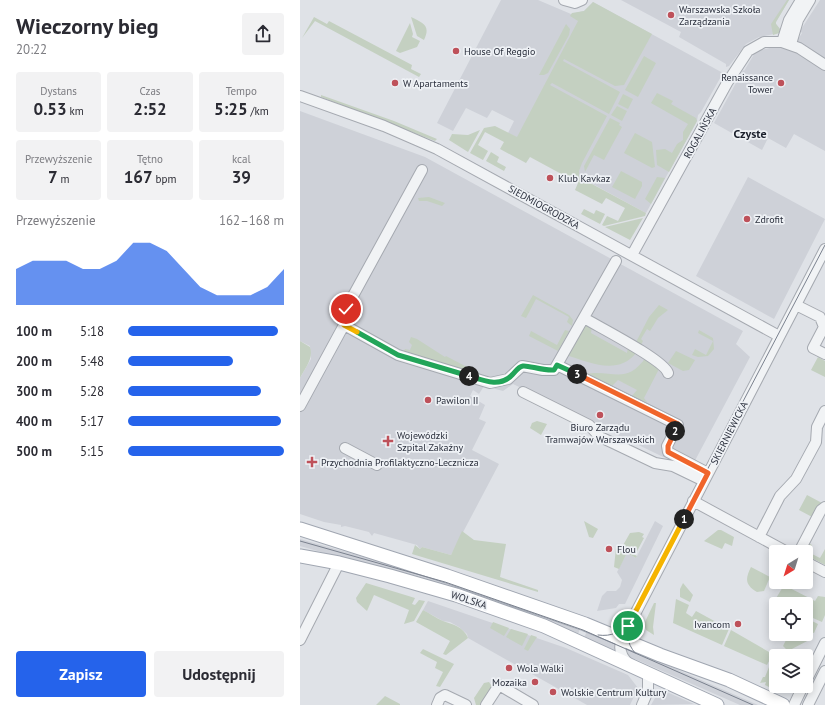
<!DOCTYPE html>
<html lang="pl">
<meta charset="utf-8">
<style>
:root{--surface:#fff;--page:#f2f2f3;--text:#2b2b33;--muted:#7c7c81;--accent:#2563eb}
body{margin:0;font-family:"PT Sans",sans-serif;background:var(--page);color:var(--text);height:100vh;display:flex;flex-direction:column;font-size:15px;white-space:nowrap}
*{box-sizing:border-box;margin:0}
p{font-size:13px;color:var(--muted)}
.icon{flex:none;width:22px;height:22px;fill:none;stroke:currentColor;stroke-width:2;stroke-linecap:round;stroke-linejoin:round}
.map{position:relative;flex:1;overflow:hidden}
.sheet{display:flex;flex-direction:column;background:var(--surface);width:300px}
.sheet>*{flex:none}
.needle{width:26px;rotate:218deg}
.controls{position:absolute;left:469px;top:545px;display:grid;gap:8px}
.controls a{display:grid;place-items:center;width:44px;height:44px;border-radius:4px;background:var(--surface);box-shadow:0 2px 10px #0003;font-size:20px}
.pin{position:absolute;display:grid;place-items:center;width:34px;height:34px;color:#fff;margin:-17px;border:2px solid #fff;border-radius:50%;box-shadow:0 1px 4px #0007}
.km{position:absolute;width:20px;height:20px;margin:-10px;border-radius:50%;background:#222;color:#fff;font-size:11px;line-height:20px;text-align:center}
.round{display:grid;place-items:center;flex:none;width:42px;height:42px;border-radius:4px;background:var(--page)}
.overview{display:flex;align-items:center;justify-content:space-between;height:68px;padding:0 16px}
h1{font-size:22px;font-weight:700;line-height:30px}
.metrics{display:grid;grid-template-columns:repeat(3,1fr);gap:6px;height:68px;padding:4px 16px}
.metrics div{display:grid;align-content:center;border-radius:4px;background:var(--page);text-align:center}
.metrics b{font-size:17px;font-weight:700}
.metrics small{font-size:11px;font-weight:400}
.metrics p{font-size:11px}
.chart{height:112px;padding:8px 16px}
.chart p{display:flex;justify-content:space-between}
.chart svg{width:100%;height:72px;margin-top:4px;fill:var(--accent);opacity:.7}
.button{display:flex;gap:8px;margin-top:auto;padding:8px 16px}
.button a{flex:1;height:46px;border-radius:4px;background:var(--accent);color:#fff;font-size:16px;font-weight:700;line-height:46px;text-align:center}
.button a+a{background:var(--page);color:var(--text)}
ul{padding:0 16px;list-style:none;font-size:13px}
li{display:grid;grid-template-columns:64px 48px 1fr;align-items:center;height:30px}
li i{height:10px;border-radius:5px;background:var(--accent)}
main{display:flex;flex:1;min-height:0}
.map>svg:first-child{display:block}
</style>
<main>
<section class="sheet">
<div class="overview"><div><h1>Wieczorny bieg</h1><p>20:22</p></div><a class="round"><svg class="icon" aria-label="share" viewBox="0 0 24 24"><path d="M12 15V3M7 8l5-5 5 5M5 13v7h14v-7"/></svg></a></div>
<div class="metrics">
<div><p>Dystans</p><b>0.53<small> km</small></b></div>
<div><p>Czas</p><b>2:52</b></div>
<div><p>Tempo</p><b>5:25<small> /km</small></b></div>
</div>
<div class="metrics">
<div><p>Przewyższenie</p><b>7<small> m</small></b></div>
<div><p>Tętno</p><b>167<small> bpm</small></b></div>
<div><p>kcal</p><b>39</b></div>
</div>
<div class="chart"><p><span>Przewyższenie</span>162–168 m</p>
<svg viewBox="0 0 160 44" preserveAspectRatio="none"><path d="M0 44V22L10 17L20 17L30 17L40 22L50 22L60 17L70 6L80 6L90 11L100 22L110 33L120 38L130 38L140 38L150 33L160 22V44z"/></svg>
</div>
<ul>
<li><b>100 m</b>5:18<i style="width:96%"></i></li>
<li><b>200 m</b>5:48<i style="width:67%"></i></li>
<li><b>300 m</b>5:28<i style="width:85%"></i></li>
<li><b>400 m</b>5:17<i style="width:98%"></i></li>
<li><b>500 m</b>5:15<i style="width:100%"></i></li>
</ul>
<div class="button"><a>Zapisz</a><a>Udostępnij</a></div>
</section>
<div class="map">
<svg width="525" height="705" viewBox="0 0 525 705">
<rect width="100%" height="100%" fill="#dfe2e7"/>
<path fill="#ced1d8" d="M201 0H238L271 14 284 11 293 2 423 73 401 112 398 115 397 121 346 213 206 137 214 121 192 110 187 118 166 108 153 131 137 123Z
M321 0H489L476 22V24L480 29 479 33 459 37 446 44 429 66 426 67V64L379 37 381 32Z
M520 0H525V151L494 134 486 148 468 138 462 150 414 123 443 70 444 71 456 51 478 46 492 49 502 33 500 31Z
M0 111 125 157 443 331 436 344 450 357 390 470 213 384 203 391 184 386 179 394 173 390 170 396 185 405 179 419 186 422 172 450 199 464 151 555 122 547 120 549 117 545 74 533 72 536 69 532 45 526 41 527V525L24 522 0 514V378L11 359 10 346 0 341Z
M448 177 525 219 474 319 396 276Z
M355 521 363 526 325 604H319L316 608 297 611 302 596 307 591H316L320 587 322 580 317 572 327 553 336 558Z
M0 539 146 580 281 626 277 637 154 590 0 546Z
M128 601 266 648 328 675 338 688 330 705H287L168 638 167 634 159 627 150 622 143 621 123 610Z
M288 629 314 639 319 656 283 640Z
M324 645 385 673 458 705H440L335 659 334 661 330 657Z
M360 689 394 704 351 705Z"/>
<path fill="#c4d0c1" d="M487 0H489L476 22V24L480 29 479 33 473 35 471 24Z
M293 2 352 34 324 85 315 86 264 59 263 61 320 92 309 114 252 83 250 85 307 116 282 163 279 171V177L346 213 345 216 304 226 302 225 307 216 318 221 325 208 306 198 302 204 275 190 278 183 230 157 226 163 200 149 204 142 185 132 178 145 188 151 183 160 170 153 184 128 195 126 217 137 278 21 270 16 272 13 284 11Z
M14 17 27 24 29 21 112 65 111 69 121 74 119 77 15 21 2 38Z
M111 17C123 23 131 25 124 40L117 36Z
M110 23 113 34 112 37 120 41 117 47 100 53 96 51Z
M266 24 270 29 269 35 248 73 244 75H239Z
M344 56 356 63 338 97 325 90Z
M357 93 373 101 371 104 396 118 397 121 369 172 357 165 356 150 365 149 372 153 377 144 383 140V132L388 124 351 103Z
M323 94 333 99 328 109 318 104Z
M21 95 94 121 137 139 135 141 21 97Z
M317 106 327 111 322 121 311 115Z
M310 118 320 123 319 125 322 127 304 160 294 155 285 172 284 166Z
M180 130 168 152 149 140 152 134 168 135Z
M335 133 352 142 355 167 352 168 324 153Z
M191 152 199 157 197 162 206 167 204 171 186 161Z
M321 171 342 182V186L335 199 312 187Z
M357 177 365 178 351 204 345 199Z
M129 197 145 203 142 206 127 201H119L118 198Z
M284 209 294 214 296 210 305 214 300 224 281 214Z
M343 218 330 240 305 227Z
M233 295 269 315 273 320 272 326 267 322 269 317 236 299 226 318 221 316Z
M359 305 368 310 358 318 350 331 347 329 341 339 343 341 340 347 335 344 349 317Z
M286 324 292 326 291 333 327 353 328 347 337 352C318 376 291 363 266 355L283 326Z
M265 330 269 331 258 351 229 336 231 331 257 345Z
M399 330 413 338 414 349 408 356 398 357 392 355 395 349 406 355 413 341 398 333Z
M111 337 117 339 145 357 146 356 186 377 103 352 105 349 110 350 112 345 109 342Z
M0 341 10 347C14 358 5 368 0 378Z
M376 351 395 360 389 370 383 371 368 363Z
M346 357 359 369 344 398 347 402 331 397 337 390 318 380 311 387 286 374C312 369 326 386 346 357Z
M518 357 525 361V377L511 370Z
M237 421 247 424 241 435 230 428 232 423Z
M507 495 522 503 514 518 499 510Z
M284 521 298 529 293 538 289 537Z
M418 530H421L434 537 432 546 425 543 422 549 404 541Z
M162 531 174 540 206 544 200 577 238 590V592L112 554 115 545 120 549 122 547 151 555Z
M339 532 344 534 342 537 344 538 336 553 322 547 330 533Z
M507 542 512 545 508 552 520 558 525 549V565L506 555V552H502Z
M316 548 326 550 337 556 336 558 327 553 319 569 314 567Z
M451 567 470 577 464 591 457 592C445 585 445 579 451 567Z
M66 583 115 598 112 604 115 605 119 600 125 601 114 621 104 624 109 610 74 595 67 611 57 602 56 598Z
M383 583 393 595 390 602 380 597V589Z
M484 585 515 601 518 596 525 597V615L522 622 506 615V604H482L475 600Z
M376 599 389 605 386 613 392 617 396 611 429 629 422 645 373 623Z
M354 603H356L353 627 354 635 346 630 344 624Z
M123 610C129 613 136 618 143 621 152 624 164 627 168 638L146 655 143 654 150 641 116 622Z
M506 618 518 624 514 633 506 631Z
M193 622 209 628 204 636 190 628Z
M211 629 228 634 222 646 206 637Z
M431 630 469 652 470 659 467 665 424 646Z
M489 634H505L513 638 488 651 483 646Z
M231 635 237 637 228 651 224 649Z
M123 649 154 664 140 687 136 686 143 672 135 668 137 662 120 653Z
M476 656 471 667 473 668 469 676 471 684 469 687 465 685 466 682 460 683 463 677H465L473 657Z
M189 682 193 688 183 705H176L174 698 184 683Z
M85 696 100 704V705H76Z"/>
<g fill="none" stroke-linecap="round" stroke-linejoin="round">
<g stroke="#a5a9b0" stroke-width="12">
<path id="minor" d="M264 0 275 3 282 0
M482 42 489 20 501 0
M491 44 498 20 510 0
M0 96 84 126 137 149 479 336
M332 255 427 83 448 51 464 42H482L499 48 525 65
M496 305 520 317 524 327 513 348 525 354
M284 318C299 327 364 360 368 373
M44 325 47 319 48 305 122 170
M257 365 378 425 367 446 368 452 408 473
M223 392 289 425 300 437 311 442 355 463 373 466 404 481
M0 406 44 325 98 355 190 383 208 379 222 366 243 370H254L316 261
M45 448 77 465
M393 501 487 552
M459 537 480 496 496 479 516 442 517 427 525 411
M499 552 521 510 525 507
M506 562 525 572
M0 640 39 563
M329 664C321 657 318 649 322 639L525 249
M506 681 525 643
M137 705 140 698 145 695 166 705
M186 705 199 685 233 705
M342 705 348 691V674
M494 705 503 686
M508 705 525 671"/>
</g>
<g stroke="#a0a6b1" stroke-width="15">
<path id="major" d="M0 529 147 576 285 624 360 655 429 680 483 705
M0 556 39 563 90 576 156 595 244 626 417 705"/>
</g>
<use href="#minor" stroke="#f1f3f5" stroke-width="10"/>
<use href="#major" stroke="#fff" stroke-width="13"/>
<path stroke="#7a818e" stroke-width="1" d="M0 541 145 582 283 630 453 705
M329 621C325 633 327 643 335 653
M298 635C312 637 321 632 328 621L525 245"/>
</g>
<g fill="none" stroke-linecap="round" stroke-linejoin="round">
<g stroke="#fff" stroke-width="8">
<path id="split-1" d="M328 626 384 519"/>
</g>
<g stroke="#fff" stroke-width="8">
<path id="split-2" d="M375 431 368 446V452L408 473 384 519"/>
</g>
<g stroke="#fff" stroke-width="8">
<path id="split-3" d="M277 374 378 424 375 431"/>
</g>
<g stroke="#fff" stroke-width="8">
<path id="split-4" d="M169 376C184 381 201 388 213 374 216 371 218 367 223 366 228 365 243 371 254 370L257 365 277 374"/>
</g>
<g stroke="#fff" stroke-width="8">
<path id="split-5" d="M57 332 98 355 169 376"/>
</g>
<g stroke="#fff" stroke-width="8">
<path id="split-6" d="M46 309 47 319 44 325 57 332"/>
</g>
<use href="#split-1" stroke="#f5b400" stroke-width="5"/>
<use href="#split-2" stroke="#f0652b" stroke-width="5"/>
<use href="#split-3" stroke="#f0652b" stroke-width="5"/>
<use href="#split-4" stroke="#22a559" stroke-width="5"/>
<use href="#split-5" stroke="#22a559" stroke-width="5"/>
<use href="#split-6" stroke="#f5b400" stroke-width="5"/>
</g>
<g fill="#be515a" stroke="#eef1f5" stroke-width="1.5">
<circle cx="371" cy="15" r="4"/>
<circle cx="156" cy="51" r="4"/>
<circle cx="95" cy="83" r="4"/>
<circle cx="481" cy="83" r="4"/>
<circle cx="250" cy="178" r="4"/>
<circle cx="447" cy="219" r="4"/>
<circle cx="128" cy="400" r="4"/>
<circle cx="300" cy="415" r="4"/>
<path d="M86 435h4v4h4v4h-4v4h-4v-4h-4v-4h4z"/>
<path d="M10 456h4v4h4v4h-4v4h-4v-4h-4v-4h4z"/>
<circle cx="309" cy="549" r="4"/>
<circle cx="438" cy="624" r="4"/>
<circle cx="209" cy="668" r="4"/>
<circle cx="235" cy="682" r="4"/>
<circle cx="253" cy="692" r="4"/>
</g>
<g text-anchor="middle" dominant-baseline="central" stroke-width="3.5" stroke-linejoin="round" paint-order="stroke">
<g font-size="10" fill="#2a2f3c" stroke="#eef1f5" text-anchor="start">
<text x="379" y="9">Warszawska Szkoła<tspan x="379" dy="12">Zarządzania</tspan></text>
<text x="164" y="51">House Of Reggio</text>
<text x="473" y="77" text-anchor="end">Renaissance<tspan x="473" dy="12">Tower</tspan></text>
<text x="103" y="83">W Apartaments</text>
<text x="258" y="178">Klub Kavkaz</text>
<text x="455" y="219">Zdrofit</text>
<text x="136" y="400">Pawilon II</text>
<text x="300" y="427" text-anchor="middle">Biuro Zarządu<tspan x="300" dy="12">Tramwajów Warszawskich</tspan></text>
<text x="97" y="435">Wojewódzki<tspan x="97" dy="12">Szpital Zakaźny</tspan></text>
<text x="21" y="462">Przychodnia Profilaktyczno-Lecznicza</text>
<text x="317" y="549">Flou</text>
<text x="430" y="624" text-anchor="end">Ivancom</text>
<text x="217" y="668">Wola Walki</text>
<text x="227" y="682" text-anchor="end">Mozaika</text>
<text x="261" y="692">Wolskie Centrum Kultury</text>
</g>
<g font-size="10" fill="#2a2f3c" stroke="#eef1f5">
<text transform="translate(400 133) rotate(-61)">ROGALIŃSKA</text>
<text transform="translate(244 207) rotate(29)">SIEDMIOGRODZKA</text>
<text transform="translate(429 433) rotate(-63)">SKIERNIEWICKA</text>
<text transform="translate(169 600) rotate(18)">WOLSKA</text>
</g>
<g font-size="12" font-weight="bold" fill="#1c212d" stroke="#eef1f5">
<text x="450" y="133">Czyste</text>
</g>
</g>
</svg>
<div class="controls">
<a><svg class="needle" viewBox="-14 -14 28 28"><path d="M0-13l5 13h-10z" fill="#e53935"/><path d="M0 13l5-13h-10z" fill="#7c7c81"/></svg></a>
<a><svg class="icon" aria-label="locate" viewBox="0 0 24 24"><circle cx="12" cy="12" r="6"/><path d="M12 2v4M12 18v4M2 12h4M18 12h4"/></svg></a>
<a><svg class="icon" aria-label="layers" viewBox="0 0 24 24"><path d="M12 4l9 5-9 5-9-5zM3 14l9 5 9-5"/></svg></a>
</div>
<div class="pin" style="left:328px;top:626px;background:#1e9e55"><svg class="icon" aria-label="arrive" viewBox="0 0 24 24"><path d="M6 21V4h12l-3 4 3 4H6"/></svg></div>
<div class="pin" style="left:46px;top:309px;background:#d93025"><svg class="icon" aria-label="check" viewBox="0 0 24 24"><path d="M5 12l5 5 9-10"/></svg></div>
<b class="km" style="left:384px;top:519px">1</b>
<b class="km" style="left:375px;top:431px">2</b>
<b class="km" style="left:277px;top:374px">3</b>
<b class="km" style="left:169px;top:376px">4</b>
</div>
</main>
